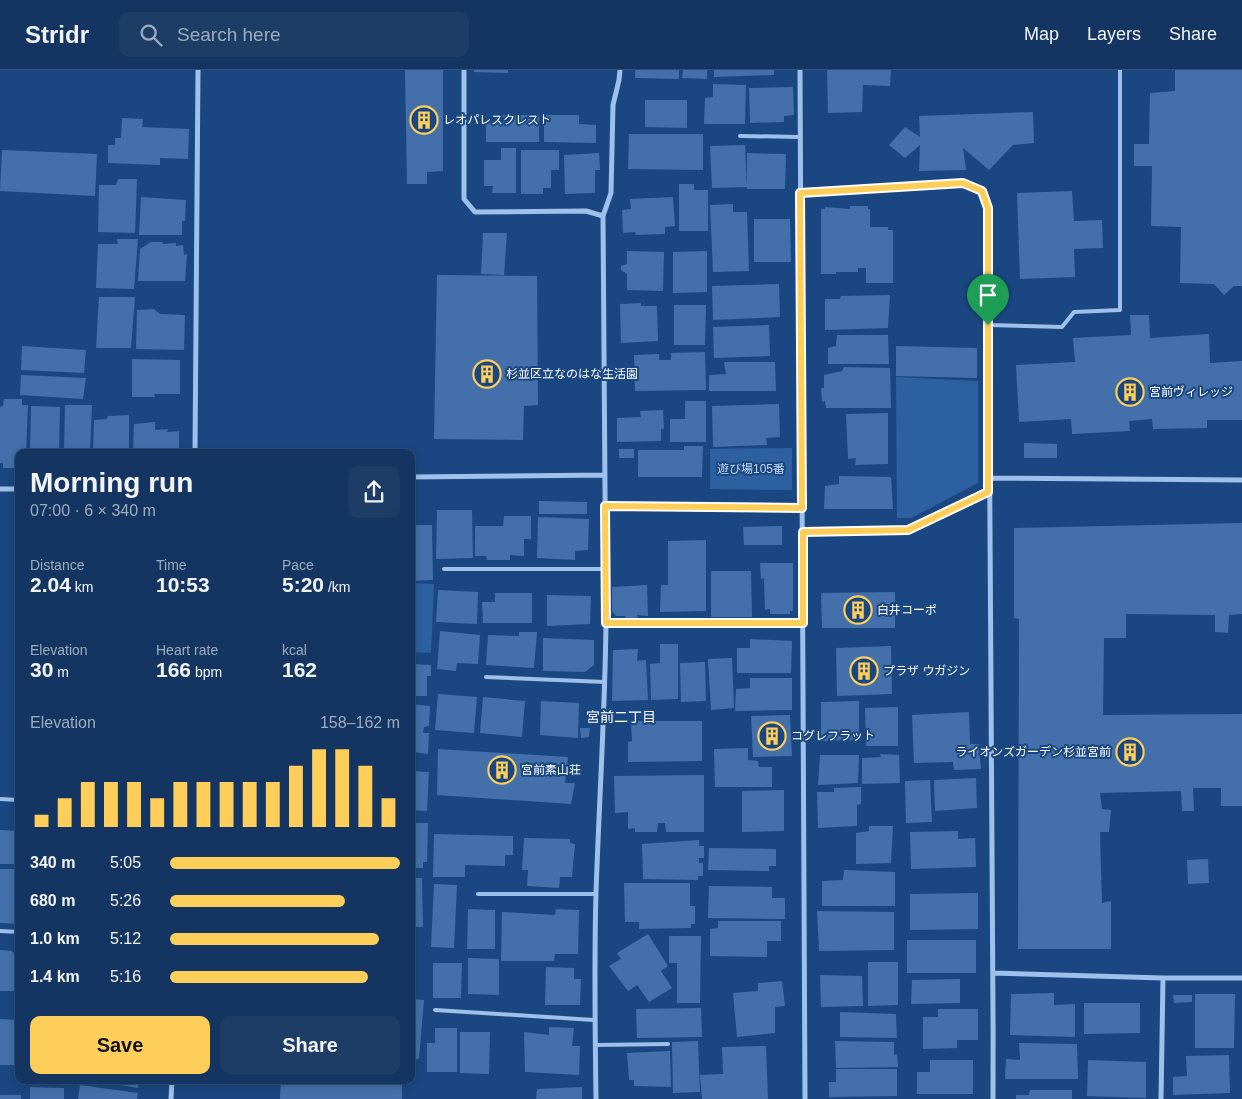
<!DOCTYPE html>
<meta charset="utf-8">
<style>
:root{--surface:#143561;--page:#1d3d67;--text:#f1f3f6;--muted:#9dabbd;--line:#335076;--accent:#fdce59}
body{margin:0;font-family:Arial,"Noto Sans JP",sans-serif;background:var(--page);color:var(--text);height:100vh;display:flex;flex-direction:column;font-size:19px;white-space:nowrap}
*{box-sizing:border-box;margin:0}
p{font-size:16px;color:var(--muted)}
.icon{flex:none;width:28px;height:28px;fill:none;stroke:currentColor;stroke-width:2;stroke-linecap:round;stroke-linejoin:round}
.map{position:relative;flex:1;overflow:hidden}
.details{position:absolute;left:15px;top:379px;width:400px;height:635px;display:flex;flex-direction:column;background:var(--surface);border-radius:10px;box-shadow:0 2px 8px #0003,0 0 0 1px var(--line)}
.details>*{flex:none}
.pin{position:absolute;display:grid;place-items:center;width:42px;height:42px;color:#fff;margin:-51px -21px;border-radius:50% 50% 50% 0;rotate:-45deg;box-shadow:0 0 5px #0007}
.pin .icon{rotate:45deg}
.round{display:grid;place-items:center;flex:none;width:52px;height:52px;border-radius:10px;background:var(--page)}
.overview{display:flex;align-items:center;justify-content:space-between;height:85px;padding:0 15px}
h1{font-size:28px;font-weight:800;line-height:38px}
.metrics{display:grid;grid-template-columns:repeat(3,1fr);gap:8px;height:85px;padding:5px 15px}
.metrics div{display:grid;align-content:center}
.metrics b{font-size:21px;font-weight:800}
.metrics small{font-size:14px;font-weight:400}
.metrics p{font-size:14px}
.chart{height:140px;padding:10px 15px}
.chart p{display:flex;justify-content:space-between}
.chart svg{width:100%;height:90px;margin-top:5px;stroke:var(--accent);stroke-width:6}
.cta{display:flex;gap:10px;margin-top:auto;padding:10px 15px}
.cta a{flex:1;height:58px;border-radius:10px;background:var(--accent);color:#111;font-size:20px;font-weight:800;line-height:58px;text-align:center}
.cta a+a{background:var(--page);color:var(--text)}
ul{padding:0 15px;list-style:none;font-size:16px}
li{display:grid;grid-template-columns:80px 60px 1fr;align-items:center;height:38px}
li i{height:12px;border-radius:6px;background:var(--accent)}
header{display:flex;align-items:center;gap:30px;box-sizing:border-box;height:70px;padding:0 25px;background:var(--surface);border-bottom:1px solid var(--line)}
header strong{font-size:24px}
nav{display:flex;gap:28px;margin-inline-start:auto;font-size:18px}
.search{width:350px;height:45px;background:var(--page);display:flex;align-items:center;gap:12px;box-sizing:border-box;padding:0 18px;border-radius:10px;color:var(--muted);font-size:19px}
.map>svg:first-child{display:block}
</style>
<header>
<strong>Stridr</strong>
<div class="search"><svg class="icon" aria-label="search" viewBox="0 0 24 24"><circle cx="10" cy="10" r="6"/><path d="M15 15l6 6"/></svg>Search here</div>
<nav><a>Map</a><a>Layers</a><a>Share</a></nav>
</header>
<div class="map">
<svg width="1242" height="1029" viewBox="0 0 1242 1029">
<rect width="100%" height="100%" fill="#1a4781"/>
<path fill="#2d60a0" d="M896 307 978 311V413L911 448H897Z
M792 378V420L710 419V379Z
M411 513 434 514 431 583 411 582Z"/>
<path fill="#4370ab" d="M405 0H443V101L427 102V114H407Z
M474 0H508V3L474 2Z
M635 0H679V9L635 8Z
M683 0H707V9L682 8Z
M714 0H774V5L714 7Z
M827 0H891L890 16 863 15 862 42 828 43Z
M1175 0H1242V216H1234L1224 225 1214 214 1180 213 1181 157 1151 156 1152 96H1134V74H1149L1150 23 1175 21Z
M713 14 746 15 745 54H704L705 28 713 27Z
M793 17 794 45 784 46V52L750 53 749 18Z
M645 30H687V58L645 57Z
M1033 42 1034 73 1013 75 989 100 963 78 966 100 919 101 920 75 905 88 889 75 905 57 920 67 919 46Z
M503 45H539V72H486V53H503Z
M544 45H579V54L596 55V73L544 72Z
M122 48 143 49 142 57 189 59 188 89 160 88V95L108 93V75H115V68H121Z
M629 64H703V100L628 99Z
M745 75 747 117 712 118 710 76Z
M501 78H516V123H492L493 116H484V90H501Z
M2 80 97 84 95 126 0 121Z
M521 80H559V100H551V118H543V124H521Z
M599 83 600 100H595V123L565 124 564 85Z
M747 83 786 84 785 119H747Z
M118 109H137L135 163 98 162 99 115H116Z
M679 114H694V120H708V161H679Z
M1072 121 1074 151 1102 150 1103 178 1074 179 1075 207 1020 209 1017 123Z
M141 127 186 130 185 151H182V165H139Z
M673 127 675 156 665 157V164L636 165 635 162 623 163 622 140 631 139 630 129Z
M733 134V142H747L749 201 713 202 710 135Z
M850 136H868V139H870V157H888V160H893V213H866V198H858V202H836V204H821V139H825V137L850 139Z
M754 149H790L791 192H754Z
M483 163H507L504 205 481 204Z
M117 169H138L134 219 96 218 98 174H118Z
M151 172H162L163 174 176 173V176L183 175 184 185 187 184 185 211H138L140 179Z
M627 181 664 182 663 221 627 220V204L621 200V196L627 194Z
M707 181V222L673 223V182Z
M437 205 537 206 538 335 524 336 523 370 434 369Z
M779 214 780 247 713 250 712 216Z
M890 225 888 258 825 260V229H840L841 226Z
M99 227H135L131 278H96Z
M641 233V236H657L658 271 621 273 620 234Z
M674 235H706L705 275H674Z
M154 239 160 244 185 245 184 280 136 279 137 240Z
M1130 245H1149L1150 268 1209 264 1210 293 1242 291V350H1207V358L1153 359 1152 349 1129 351 1130 361 1072 364 1071 349 1019 352 1016 295 1075 292 1073 268 1131 265Z
M769 255 770 286 714 288 713 257Z
M837 265H888L889 294H828V278L836 276Z
M22 276 86 280 84 303 21 300Z
M896 276 977 278V308L896 306Z
M705 282 706 320 635 321 634 285 659 284V290H671V283Z
M132 289 180 290V324H154L155 327H132Z
M724 292H775L776 321H709V305L726 304Z
M844 297 890 298 891 338H826L825 331 822 332 821 318H824V305L842 301Z
M21 305 86 308 83 329 20 325Z
M4 329H22V335H28L26 382H19V398H3V393H0V337L3 336Z
M685 331H706V372H670V349H685Z
M779 334 780 367 766 368 767 375 713 377 712 336Z
M65 335H92L90 382H64Z
M31 336 60 337 59 382H30Z
M663 340 664 359H661V371L617 372V348L641 347 640 341Z
M888 343V394L855 395 856 388 848 389 846 344Z
M129 345V382H93L94 350 107 349 108 346Z
M155 352V360L168 359 167 362 179 361V382H133L134 354Z
M1024 373 1057 374V388H1024Z
M684 376H703L702 407H638V380H684Z
M619 379H634V388H619Z
M839 406 891 407 893 439H824L825 416 839 414Z
M539 431 587 432V444H539Z
M437 440H472L473 488 436 489Z
M504 446H531V469H524V486L510 485V490H487L486 486H475V456H503Z
M538 447 589 449 588 480 575 481V490L537 488Z
M1242 453V544L1229 545 1228 563 1215 562V545L1126 544V568H1104L1103 645 1242 644V736H1221V718H1193L1194 741H1182L1181 721 1100 723 1102 739 1111 740 1109 762H1100L1102 833 1111 831V879H1018L1019 549 1014 548V458Z
M411 455H432L433 510 411 511Z
M782 456V475H744L743 457Z
M706 470V541L660 542 661 515H668V471Z
M760 493H793V541H790V544H770V539L765 540 764 508 761 509Z
M711 501H751L752 547H711Z
M15 505H19V527H14Z
M647 515 648 546 637 545 638 548H626L625 546H616L612 541V517Z
M438 520 478 522 477 554 436 552Z
M895 522V558H822L821 523Z
M495 523H532V553H483L482 532H495Z
M547 525 591 526 590 554 547 556Z
M440 561 480 565 478 594 457 593 456 601 437 599Z
M519 562H537L534 598 486 595 488 565 519 566Z
M543 568 594 570V595L585 602 543 601Z
M750 569 792 571 791 603H737V578H750Z
M660 574H678V629L651 630 650 594 660 593Z
M891 576 892 624 837 626 836 578Z
M638 579 637 591 646 590 648 630 612 631 613 580Z
M732 588 734 638 711 640 708 589Z
M705 592 706 631 681 632 680 593Z
M411 594 431 595V606H427V626H411Z
M750 608H792V640L735 641 736 619 750 618Z
M438 624 477 627 474 663 435 660Z
M483 627 525 631 522 667 480 663Z
M541 631 579 633 578 668 540 665Z
M859 631V670L821 671V632Z
M411 634 430 636 429 656 424 657 423 663H429L428 684 413 682V679L411 678Z
M898 637V676H866L865 638Z
M969 642 970 674H979L981 699 954 700 953 692 914 693 912 645Z
M790 645 792 686 753 687 751 646Z
M631 651H702V691L628 692V672L632 671Z
M580 658H590L589 667 581 668Z
M748 678V690L758 691 759 697H772V717H715L714 679Z
M438 679 568 687 565 713H575L571 734 437 725Z
M880 684 899 685 900 713 862 714V688L881 687Z
M820 685H859L858 713 818 715Z
M411 701 429 702 427 741 411 740Z
M704 705V762H666L665 753H658L657 762H635V758L628 759V742L615 743 614 706Z
M976 708 977 738 935 741 934 710Z
M930 710 932 752 906 753 905 711Z
M861 717V734L857 735V756L818 758 817 722H834V718Z
M784 720V761L742 762V721Z
M411 753H428L427 792H423V798H411Z
M869 756H893L891 793 856 794V763L869 761Z
M0 760 19 761 18 794H0Z
M958 761V769L975 768 976 797 911 799 910 762Z
M434 764 513 766V785H505V796L465 795V807H433Z
M524 768 570 769V773L575 774 572 807H560L559 818 527 816 528 800H522Z
M699 770V776H704V788H699V793H703V806H698V810L643 809 642 774Z
M709 778 776 779V796H769V801L708 800Z
M1208 789 1209 813 1188 814 1187 790Z
M0 799H19V854L0 853Z
M844 800 895 802V836H822V811L843 810Z
M411 808H422L423 857H411Z
M624 813H690V836H695V854H691V858L639 859V852H625Z
M434 814 457 815 454 878 431 877Z
M709 816 772 817V828H785V849L708 848Z
M978 823V859L910 860V824Z
M468 839 495 840V879H467Z
M556 839 579 840 578 884H555L554 891H501L502 842 555 845Z
M817 841 894 842V880L819 881Z
M718 851H781V871H767V887L710 886V859L718 858Z
M648 864 668 896 661 901 672 918 649 932 637 915 628 921 609 896 621 889 617 883Z
M669 866H701L700 933H677V893H669Z
M907 870H976V903H907Z
M0 880 12 881 16 885 14 921H0Z
M468 888 499 889V925L468 924Z
M868 892H898V935L868 936Z
M433 893H462L461 928H433Z
M546 897 574 898V909H581L580 935H545Z
M820 905 862 906 863 936 821 937Z
M960 909V933L911 934 912 910Z
M782 911 785 936 775 937V963L737 967 733 923 758 921V913Z
M1054 923V935L1075 934V967L1010 965 1011 924Z
M1195 924H1235L1234 978H1195Z
M1173 925H1192V932L1174 933Z
M411 929 424 930 419 989H411Z
M1084 933H1140V963L1084 964Z
M701 938 702 967 637 968 636 939Z
M938 939H978V970H957V978L923 979V947H938Z
M840 942 896 944 897 968 840 967Z
M0 949 19 950V995H0Z
M549 957 574 958 572 976H580L579 1005 525 1002 524 962 549 965Z
M435 958H457V1002H427V973H435Z
M460 962H490L489 1004 460 1003Z
M698 971 700 1022 673 1023 672 972Z
M835 971 894 972V985L897 984 898 997 836 998Z
M1019 973 1077 974 1078 1009H1005L1006 989 1020 990Z
M766 976 768 1029H702L700 1005 723 1004 722 977Z
M670 981 671 1017 634 1016V1010H629L627 983Z
M1229 985 1230 1023 1173 1025V1007L1187 1006 1186 986Z
M930 990H973V1024H917V1002H930Z
M1088 990 1146 992V1028L1087 1026Z
M836 999H897V1026L829 1027V1012H836Z
M90 1010H139L138 1018Z
M281 1010H402V1029H280Z
M80 1015 138 1023 137 1029H78Z
M30 1017 64 1018V1029H30Z
M582 1017V1029H536L537 1019Z
M1030 1020H1072V1029H1016V1025H1029Z
M0 1025H21V1029H0Z"/>
<g fill="none" stroke-linecap="round" stroke-linejoin="round">
<path stroke="#9ec0ea" stroke-width="4" d="M740 66 800 67
M988 255 1062 257 1074 242 1120 240V0
M444 499H605
M486 607 605 612
M0 729 19 730
M478 824H596
M0 861 19 862
M435 940 594 950
M595 975 668 974"/>
<path stroke="#9ec0ea" stroke-width="5" d="M464 0V129L475 142 586 141 603 146 606 553C605 643 599 733 596 823 594 892 595 960 596 1029
M800 0 805 1029
M800 123 963 113 982 121 988 138C988 435 994 732 993 1029
M603 146 611 123 613 35 619 10 620 0
M195 382 198 0
M411 407 605 405
M988 408 1242 410
M0 419H19
M605 436 802 438
M803 461 908 459 988 422
M606 553H803
M993 903 1163 908H1242
M171 1029 172 1010
M1161 1029 1163 908"/>
</g>
<g fill="none" stroke-linecap="round" stroke-linejoin="round">
<g stroke="#fff" stroke-width="10">
<path id="route" d="M963 113 982 121 988 138V422L908 460 803 462V553H606L605 436 802 438 800 123Z"/>
</g>
<use href="#route" stroke="#fdce59" stroke-width="6"/>
</g>
<defs>
<g id="building-ring" transform="scale(1.4375)"><circle r="9.5" fill="#1a4781" stroke="#fdce59" stroke-width="1.5"/><path d="M-4-6H4V6H1V3H-1V6H-4ZM-2.5-4.3h1.7v1.8h-1.7ZM.8-4.3h1.7v1.8H.8ZM-2.5-1h1.7V.8h-1.7ZM.8-1h1.7V.8H.8Z" fill="#fdce59"/></g>
</defs>
<g fill-rule="evenodd">
<use href="#building-ring" x="424" y="50"/>
<use href="#building-ring" x="487" y="304"/>
<use href="#building-ring" x="1130" y="322"/>
<use href="#building-ring" x="858" y="540"/>
<use href="#building-ring" x="864" y="601"/>
<use href="#building-ring" x="772" y="666"/>
<use href="#building-ring" x="1130" y="682"/>
<use href="#building-ring" x="502" y="700"/>
</g>
<g text-anchor="middle" dominant-baseline="central" stroke-width="4" stroke-linejoin="round" paint-order="stroke">
<g font-size="12" fill="#fff" stroke="#1a4781" text-anchor="start">
<text x="443" y="50">レオパレスクレスト</text>
<text x="506" y="304">杉並区立なのはな生活園</text>
<text x="1149" y="322">宮前ヴィレッジ</text>
<text x="877" y="540">白井コーポ</text>
<text x="883" y="601">プラザ ウガジン</text>
<text x="791" y="666">コグレフラット</text>
<text x="1111" y="682" text-anchor="end">ライオンズガーデン杉並宮前</text>
<text x="521" y="700">宮前素山荘</text>
</g>
<g font-size="12" fill="#c2daf8" stroke="#1a4781">
<text x="751" y="399">遊び場105番</text>
</g>
<g font-size="14" fill="#fff" stroke="#1a4781">
<text x="621" y="647">宮前二丁目</text>
</g>
</g>
</svg>
<div class="pin" style="left:988px;top:255px;background:#1e9e55"><svg class="icon" aria-label="arrive" viewBox="0 0 24 24"><path d="M6 21V4h12l-3 4 3 4H6"/></svg></div>
<section class="details">
<div class="overview"><div><h1>Morning run</h1><p>07:00 · 6 × 340 m</p></div><a class="round"><svg class="icon" aria-label="share" viewBox="0 0 24 24"><path d="M12 15V3M7 8l5-5 5 5M5 13v7h14v-7"/></svg></a></div>
<div class="metrics">
<div><p>Distance</p><b>2.04<small> km</small></b></div>
<div><p>Time</p><b>10:53</b></div>
<div><p>Pace</p><b>5:20<small> /km</small></b></div>
</div>
<div class="metrics">
<div><p>Elevation</p><b>30<small> m</small></b></div>
<div><p>Heart rate</p><b>166<small> bpm</small></b></div>
<div><p>kcal</p><b>162</b></div>
</div>
<div class="chart"><p><span>Elevation</span>158–162 m</p>
<svg viewBox="0 0 160 44" preserveAspectRatio="none"><path d="M5 44V38M15 44V30M25 44V22M35 44V22M45 44V22M55 44V30M65 44V22M75 44V22M85 44V22M95 44V22M105 44V22M115 44V14M125 44V6M135 44V6M145 44V14M155 44V30"/></svg>
</div>
<ul>
<li><b>340 m</b>5:05<i style="width:100%"></i></li>
<li><b>680 m</b>5:26<i style="width:76%"></i></li>
<li><b>1.0 km</b>5:12<i style="width:91%"></i></li>
<li><b>1.4 km</b>5:16<i style="width:86%"></i></li>
</ul>
<div class="cta"><a>Save</a><a>Share</a></div>
</section>
</div>
